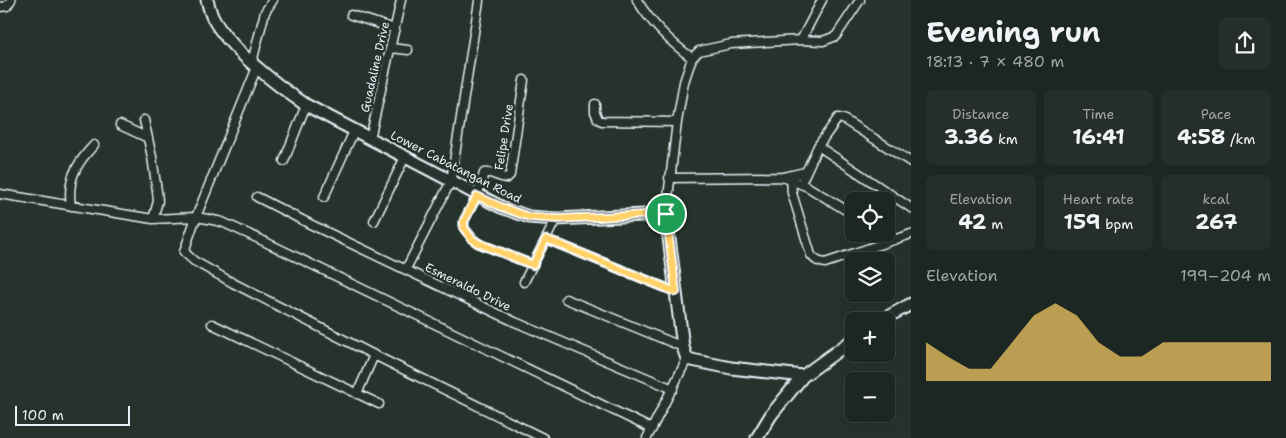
<!DOCTYPE html>
<meta charset="utf-8">
<style>
:root{--surface:#1c2622;--page:#252e2a;--text:#f1f3f6;--muted:#a0a5a5;--line:#3a4340;--accent:#ffd166}
body{margin:0;font-family:"Shantell Sans",sans-serif;background:var(--page);color:var(--text);height:100vh;display:flex;flex-direction:column;font-size:19px;white-space:nowrap}
*{box-sizing:border-box;margin:0}
p{font-size:16px;color:var(--muted)}
.icon{flex:none;width:28px;height:28px;fill:none;stroke:currentColor;stroke-width:2;stroke-linecap:round;stroke-linejoin:round}
.map{position:relative;flex:1;overflow:hidden}
.sheet{display:flex;flex-direction:column;background:var(--surface);width:375px}
.sheet>*{flex:none}
.tools{position:absolute;left:845px;top:192px;display:grid;gap:10px}
.tools a{display:grid;place-items:center;width:50px;height:50px;border-radius:8px;background:var(--surface);box-shadow:0 5px 20px #0002,0 0 0 1px var(--line);font-size:25px}
.scale{position:absolute;left:15px;bottom:12px;width:115px;box-sizing:border-box;padding-left:5px;border:2px solid #e8f1f8;border-top:0;font-size:14px;line-height:18px;white-space:nowrap;color:#e8f1f8;-webkit-text-stroke:4px #26332d;paint-order:stroke}
.pin{position:absolute;display:grid;place-items:center;width:42px;height:42px;color:#fff;margin:-21px;border:2px solid #fff;border-radius:50%;box-shadow:0 1px 5px #0007}
.round{display:grid;place-items:center;flex:none;width:52px;height:52px;border-radius:8px;background:var(--page)}
.summary{display:flex;align-items:center;justify-content:space-between;height:85px;padding:0 15px}
h1{font-size:28px;font-weight:700;line-height:38px}
.stats{display:grid;grid-template-columns:repeat(3,1fr);gap:8px;height:85px;padding:5px 15px}
.stats div{display:grid;align-content:center;border-radius:8px;background:var(--page);text-align:center}
.stats b{font-size:21px;font-weight:700}
.stats small{font-size:14px;font-weight:400}
.stats p{font-size:14px}
.chart{height:140px;padding:10px 15px}
.chart p{display:flex;justify-content:space-between}
.chart svg{width:100%;height:90px;margin-top:5px;fill:var(--accent);opacity:.7}
main{display:flex;flex:1;min-height:0}
.map>svg:first-child{display:block}
</style>
<main>
<div class="map">
<svg width="911" height="438" viewBox="0 0 911 438">
<rect width="100%" height="100%" fill="#26332d"/>
<filter id="ink" filterUnits="userSpaceOnUse"><feTurbulence type="fractalNoise" baseFrequency=".02" numOctaves="2"/><feDisplacementMap in="SourceGraphic" scale="10" xChannelSelector="R" yChannelSelector="G"/><feConvolveMatrix kernelMatrix="1 2 1 2 8 2 1 2 1" color-interpolation-filters="sRGB"/></filter>
<g filter="url(#ink)">
<g fill="none" stroke-linecap="round" stroke-linejoin="round">
<g stroke="#e8f1f8" stroke-width="11">
<path id="street" d="M637 0C651 23 670 42 692 58
M0 7 7 6 11 0
M351 15 395 29
M801 40 822 0
M391 48 408 50
M252 62 265 12 273 0
M257 67 196 217 184 252 194 261 233 283 374 355 543 438
M524 80 510 175 507 178C499 178 492 171 484 173L477 196 464 221V228L473 239 478 243 533 265
M595 104V112L598 119 602 121 677 122
M144 120 152 157 157 191 158 201 153 219
M120 125 148 138
M370 139 401 0
M818 146 911 208
M284 161 306 105
M783 177 805 172
M669 178 783 177 808 187 854 215
M791 179 792 193 811 255C815 260 818 262 825 263L911 234
M801 183 818 146 838 118 843 119 911 162
M0 194 153 219 196 217 208 219 222 222 257 238 652 429
M257 197 312 225 515 322 673 389
M324 197 354 131
M71 206C67 179 76 164 94 145
M666 214 677 122 684 82 692 58 699 51 731 44 801 40 823 41 836 36 860 0
M374 221 405 157
M884 234 894 240
M546 239 676 292
M406 269 451 181 479 1
M524 282 556 219
M566 299 683 347
M212 324 379 404
M357 394 374 355
M647 438 687 359"/>
</g>
<g stroke="#e8f1f8" stroke-width="15">
<path id="secondary" d="M207 0C209 6 210 13 213 18 228 48 278 86 306 105L501 207 529 217 556 219 666 214 683 347 687 359 731 368 803 376
M880 321 911 304
M757 438 771 415 803 376 854 339"/>
</g>
<use href="#street" stroke="#26332d" stroke-width="8"/>
<use href="#secondary" stroke="#26332d" stroke-width="11"/>
</g>
</g>
<g fill="none" stroke-linecap="round" stroke-linejoin="round" filter="url(#ink)">
<g stroke="#fff" stroke-width="10">
<path id="route" d="M477 196 501 207 529 217 556 219 666 214 676 292 546 239 533 265 478 243 472 239 464 228V221Z"/>
</g>
<use href="#route" stroke="#ffd166" stroke-width="6"/>
</g>
<g text-anchor="middle" dominant-baseline="central" stroke-width="5" stroke-linejoin="round" paint-order="stroke">
<g font-size="12" fill="#e8f1f8" stroke="#26332d">
<text transform="translate(375 67) rotate(-77)">Guadaline Drive</text>
<text transform="translate(504 137) rotate(-81)">Felipe Drive</text>
<text transform="translate(456 167) rotate(27)">Lower Cabatangan Road</text>
<text transform="translate(468 287) rotate(26)">Esmeraldo Drive</text>
</g>
</g>
</svg>
<div class="tools">
<a><svg class="icon" aria-label="locate" viewBox="0 0 24 24"><circle cx="12" cy="12" r="6"/><path d="M12 2v4M12 18v4M2 12h4M18 12h4"/></svg></a>
<a><svg class="icon" aria-label="layers" viewBox="0 0 24 24"><path d="M12 4l9 5-9 5-9-5zM3 14l9 5 9-5"/></svg></a>
<a>+</a>
<a>−</a>
</div>
<div class="scale">100 m</div>
<div class="pin" style="left:666px;top:214px;background:#1e9e55"><svg class="icon" aria-label="arrive" viewBox="0 0 24 24"><path d="M6 21V4h12l-3 4 3 4H6"/></svg></div>
</div>
<section class="sheet">
<div class="summary"><div><h1>Evening run</h1><p>18:13 · 7 × 480 m</p></div><a class="round"><svg class="icon" aria-label="share" viewBox="0 0 24 24"><path d="M12 15V3M7 8l5-5 5 5M5 13v7h14v-7"/></svg></a></div>
<div class="stats">
<div><p>Distance</p><b>3.36<small> km</small></b></div>
<div><p>Time</p><b>16:41</b></div>
<div><p>Pace</p><b>4:58<small> /km</small></b></div>
</div>
<div class="stats">
<div><p>Elevation</p><b>42<small> m</small></b></div>
<div><p>Heart rate</p><b>159<small> bpm</small></b></div>
<div><p>kcal</p><b>267</b></div>
</div>
<div class="chart"><p><span>Elevation</span>199–204 m</p>
<svg viewBox="0 0 160 44" preserveAspectRatio="none"><path d="M0 44V25L10 32L20 38L30 38L40 25L50 12L60 6L70 12L80 25L90 32L100 32L110 25L120 25L130 25L140 25L150 25L160 25V44z"/></svg>
</div>
</section>
</main>
